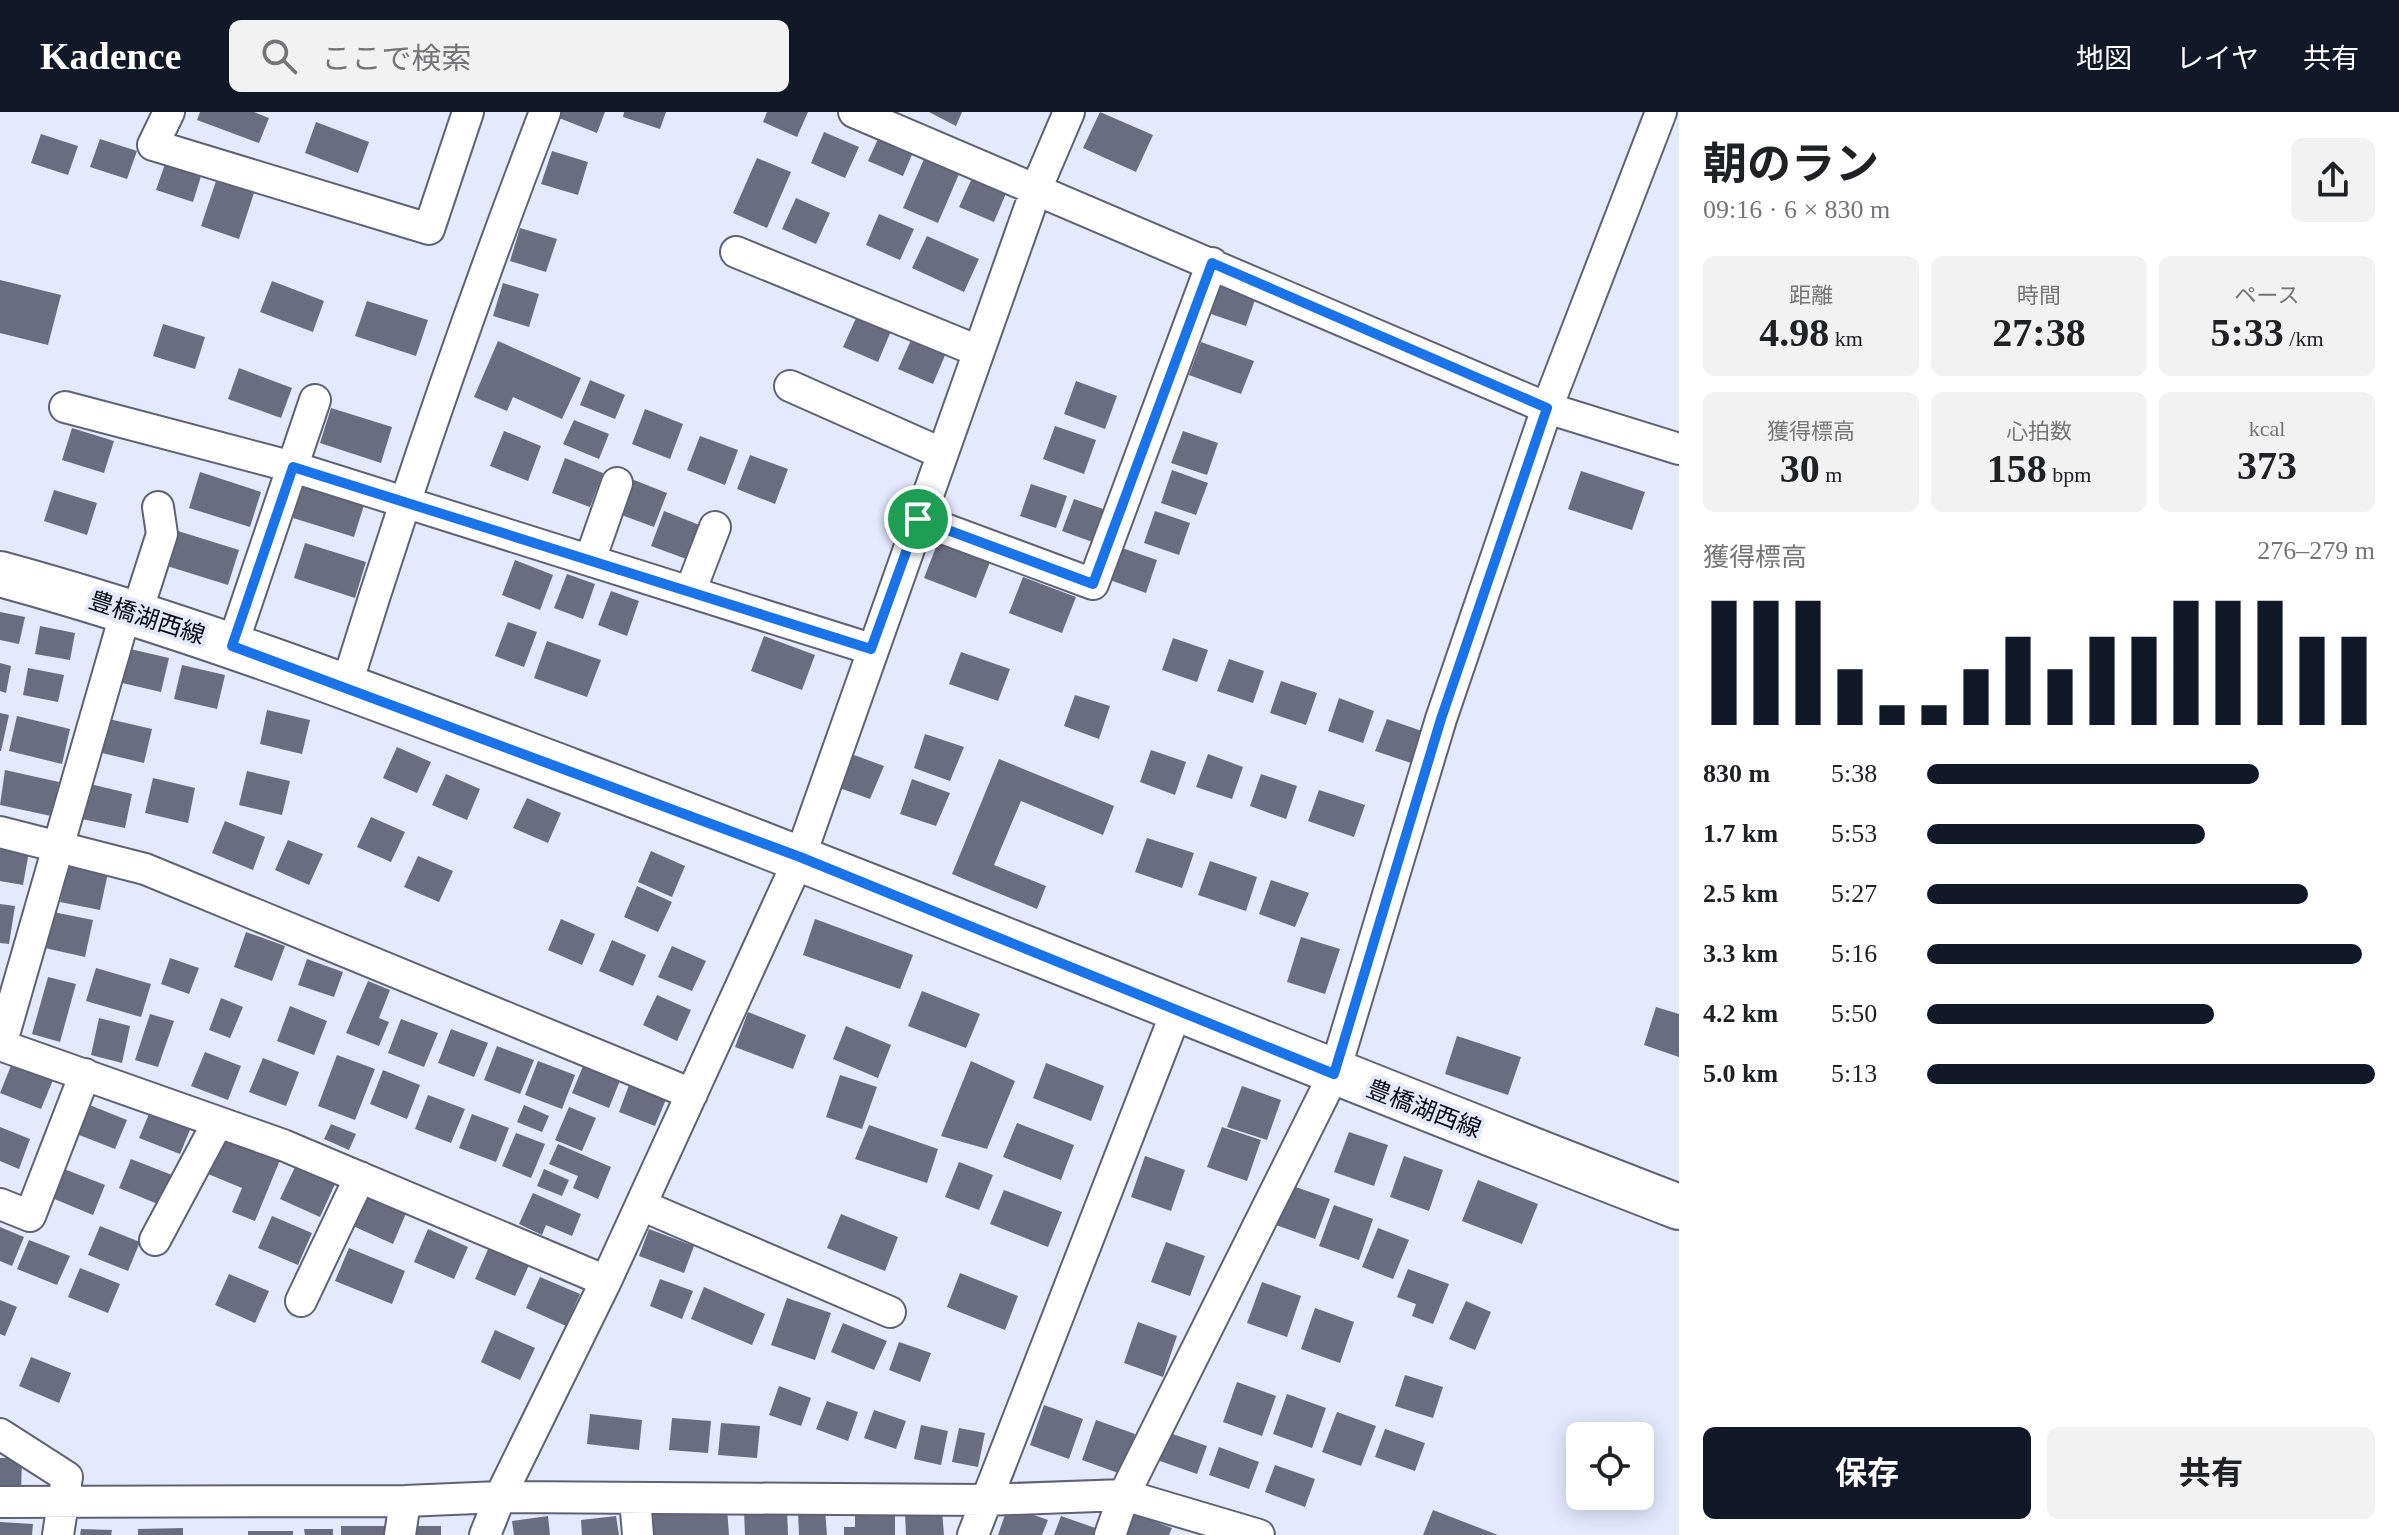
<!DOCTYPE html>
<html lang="ja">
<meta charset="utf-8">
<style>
:root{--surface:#fff;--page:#f2f2f2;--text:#202124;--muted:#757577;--accent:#111827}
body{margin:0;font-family:"Times New Roman","Noto Sans JP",serif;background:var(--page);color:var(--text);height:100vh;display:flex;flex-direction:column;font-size:30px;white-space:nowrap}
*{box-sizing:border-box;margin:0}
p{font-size:26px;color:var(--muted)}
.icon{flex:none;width:44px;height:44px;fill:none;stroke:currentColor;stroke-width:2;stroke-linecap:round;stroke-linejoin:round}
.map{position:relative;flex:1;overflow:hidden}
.drawer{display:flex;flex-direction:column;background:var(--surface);width:720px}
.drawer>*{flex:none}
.controls{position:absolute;left:1566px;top:1310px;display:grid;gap:16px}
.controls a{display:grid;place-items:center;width:88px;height:88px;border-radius:12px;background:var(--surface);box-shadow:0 4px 20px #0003;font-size:40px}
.pin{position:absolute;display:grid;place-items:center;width:68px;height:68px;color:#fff;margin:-34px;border:4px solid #fff;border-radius:50%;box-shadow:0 2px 8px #0007}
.round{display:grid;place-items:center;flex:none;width:84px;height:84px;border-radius:12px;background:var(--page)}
.overview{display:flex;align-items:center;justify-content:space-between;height:136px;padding:0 24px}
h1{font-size:44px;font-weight:700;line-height:60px}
.stats{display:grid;grid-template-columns:repeat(3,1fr);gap:12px;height:136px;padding:8px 24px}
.stats div{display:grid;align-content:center;border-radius:12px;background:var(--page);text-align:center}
.stats b{font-size:40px;font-weight:700}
.stats small{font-size:22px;font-weight:400}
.stats p{font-size:22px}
.chart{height:224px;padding:16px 24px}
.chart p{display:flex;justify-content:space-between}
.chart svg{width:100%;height:144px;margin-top:8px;stroke:var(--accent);stroke-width:6}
.button{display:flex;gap:16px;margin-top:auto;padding:16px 24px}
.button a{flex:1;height:92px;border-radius:12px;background:var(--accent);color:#fff;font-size:32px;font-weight:700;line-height:92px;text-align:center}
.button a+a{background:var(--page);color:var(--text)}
ul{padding:0 24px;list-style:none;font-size:26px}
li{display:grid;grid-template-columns:128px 96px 1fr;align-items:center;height:60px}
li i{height:20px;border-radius:10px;background:var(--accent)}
header{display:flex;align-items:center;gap:48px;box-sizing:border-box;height:112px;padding:0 40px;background:var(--accent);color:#fff}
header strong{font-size:38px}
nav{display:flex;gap:44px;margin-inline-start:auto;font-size:28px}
.search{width:560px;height:72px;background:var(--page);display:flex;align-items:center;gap:20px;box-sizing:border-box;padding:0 28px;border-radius:12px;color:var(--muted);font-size:30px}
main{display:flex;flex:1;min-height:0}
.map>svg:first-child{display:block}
</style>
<header>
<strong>Kadence</strong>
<div class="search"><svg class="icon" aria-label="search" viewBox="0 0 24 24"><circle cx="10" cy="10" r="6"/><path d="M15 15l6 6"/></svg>ここで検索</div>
<nav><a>地図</a><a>レイヤ</a><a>共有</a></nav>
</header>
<main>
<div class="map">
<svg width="1679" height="1423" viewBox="0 0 1679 1423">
<rect width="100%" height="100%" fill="#e4e9fe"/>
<path fill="#696d7f" d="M200 0H254L269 6 259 31 197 8Z
M562 0H605L597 21 559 6Z
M624 0H666L660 17 623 5Z
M767 0H808L797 25 763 10Z
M929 0H962L956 14Z
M1100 0 1153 23 1136 60 1083 36Z
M316 10 369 30 358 61 305 41Z
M882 18 916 33 903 64 868 49Z
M824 20 859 35 845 66 811 51Z
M41 22 78 34 68 63 31 51Z
M100 27 137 39 127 67 90 55Z
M552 39 588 50 578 83 541 72Z
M757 46 791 60 767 116 733 101Z
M924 47 959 62 938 111 903 96Z
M166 49 202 61 193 90 156 78Z
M973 64 1007 79 994 110 959 95Z
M216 69 254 81 239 127 201 114Z
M796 86 830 101 816 132 782 117Z
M879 102 914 117 900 148 866 133Z
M520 116 557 127 546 160 510 149Z
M927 124 979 147 964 180 912 156Z
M0 168 61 183 48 233 0 221Z
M272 169 324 189 313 220 260 200Z
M1222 170 1257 182 1246 214 1211 202Z
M503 171 539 182 529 215 493 204Z
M367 189 428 208 416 244 355 224Z
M857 204 891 219 878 250 843 235Z
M163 212 205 225 195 257 153 244Z
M912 226 946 241 933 272 898 257Z
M498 229 581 266 562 307 513 285 507 299 474 285Z
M1201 230 1254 249 1241 282 1189 263Z
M239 256 292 276 281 306 228 287Z
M590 268 625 283 615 307 580 293Z
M1076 269 1117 284 1105 317 1064 302Z
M331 296 392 315 381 351 320 331Z
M645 297 683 312 670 347 632 332Z
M574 308 609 322 599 347 563 332Z
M1055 314 1096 328 1084 362 1043 347Z
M72 316 114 329 104 361 62 348Z
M504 319 541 334 528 369 490 354Z
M1183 319 1218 331 1207 363 1171 351Z
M700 324 738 338 725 373 687 358Z
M750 343 788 357 775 392 737 377Z
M565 346 603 361 590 395 552 381Z
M1172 358 1208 371 1196 403 1161 391Z
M1581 359 1645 380 1632 418 1568 397Z
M200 360 261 380 250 415 189 396Z
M629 366 667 381 654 415 616 401Z
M304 370 365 390 354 425 293 406Z
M1031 372 1067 384 1056 416 1020 404Z
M54 378 97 391 87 423 44 409Z
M1074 387 1109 399 1098 432 1062 419Z
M664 399 702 414 689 448 651 434Z
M1155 399 1190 411 1179 443 1144 431Z
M178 419 239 438 228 473 167 454Z
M938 430 990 450 976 486 924 466Z
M305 431 366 450 355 486 294 466Z
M1122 436 1157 448 1146 481 1110 468Z
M515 448 553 463 540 498 502 483Z
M567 462 595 472 583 507 554 496Z
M1023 465 1076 485 1062 521 1009 501Z
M611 479 639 489 627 524 598 513Z
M0 500 25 505 19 532 0 528Z
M508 510 537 520 524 555 495 544Z
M40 514 75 521 70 548 35 542Z
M764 524 815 543 802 578 751 559Z
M1173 526 1208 538 1197 570 1162 558Z
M547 529 601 548 587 585 534 566Z
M126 536 169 546 161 580 118 570Z
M961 540 1010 557 998 589 949 572Z
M1229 547 1264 559 1253 591 1217 579Z
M0 551 11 554 6 581 0 579Z
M182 553 225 563 217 597 174 587Z
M28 556 64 563 58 590 23 583Z
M1281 569 1317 581 1306 613 1270 601Z
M1075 583 1110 594 1099 627 1064 614Z
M1339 586 1374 599 1363 631 1328 619Z
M267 598 310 608 302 642 260 632Z
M0 601 9 603 1 639H0Z
M17 604 70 617 62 652 9 639Z
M109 607 152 617 144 651 102 641Z
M1387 607 1422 619 1411 651 1375 639Z
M925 622 964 635 950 669 914 656Z
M397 635 431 650 417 681 383 666Z
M1151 638 1186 650 1175 683 1140 670Z
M846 640 884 654 870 687 834 674Z
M1208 642 1243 655 1232 687 1196 675Z
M999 647 1114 694 1103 723 1021 689 994 753 1046 774 1037 797 952 762Z
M5 658 59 670 51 704 0 693Z
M247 659 290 669 282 703 239 693Z
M446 662 480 677 467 708 432 693Z
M1261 662 1297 674 1286 707 1250 694Z
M153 666 195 676 188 711 145 701Z
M912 667 950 681 936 714 900 702Z
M90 672 132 682 125 716 82 707Z
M1319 678 1365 693 1354 725 1308 709Z
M527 686 561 701 548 731 513 716Z
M371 705 405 720 391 750 357 735Z
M225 709 265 725 253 758 212 741Z
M1147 726 1194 741 1182 776 1135 760Z
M288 728 323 742 309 773 275 758Z
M0 730 30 734 23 773 0 769Z
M651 739 685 754 672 785 638 770Z
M418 744 453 759 439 790 404 775Z
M1210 749 1257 765 1246 799 1198 783Z
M69 753 108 761 100 798 60 790Z
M1271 768 1309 781 1295 815 1259 802Z
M637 774 672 790 658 820 624 805Z
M0 792 15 794 9 832 0 831Z
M53 800 93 808 85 845 45 836Z
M561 807 595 822 582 853 548 838Z
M815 807 913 843 900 877 803 843Z
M246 820 285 834 272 869 234 855Z
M1301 825 1340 837 1325 882 1287 870Z
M612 828 646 843 633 874 599 859Z
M672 834 706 849 692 879 658 865Z
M170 846 199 856 189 882 161 872Z
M307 847 343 860 334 885 298 873Z
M96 856 151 872 141 905 86 889Z
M48 865 76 872 60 930 32 922Z
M368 869 390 878 379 906 389 910 379 934 346 921Z
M922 879 980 902 966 936 908 914Z
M657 883 691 898 677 929 643 913Z
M221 886 243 895 230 926 209 918Z
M290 894 327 909 314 943 277 929Z
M1656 895 1679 902V945L1644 933Z
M748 900 806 923 793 957 735 935Z
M150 902 174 909 158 955 135 948Z
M99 906 130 914 122 951 91 943Z
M401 907 438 921 424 955 388 941Z
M846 914 891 933 878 966 833 947Z
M451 917 488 931 474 965 438 951Z
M1457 924 1521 945 1508 983 1445 962Z
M497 934 534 948 520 982 484 968Z
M205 940 241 954 228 988 191 974Z
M337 943 375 957 355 1008 318 994Z
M263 946 299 960 286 994 249 980Z
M586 947 623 961 609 996 572 981Z
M538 949 575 963 562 997 525 983Z
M971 949 1015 969 987 1037 941 1024Z
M12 951 53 968 41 997 0 981Z
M1046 951 1104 974 1091 1009 1033 986Z
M383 958 420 973 407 1007 370 992Z
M840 963 877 975 862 1017 826 1005Z
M632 965 669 980 655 1014 619 1000Z
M1242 974 1281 988 1267 1028 1227 1015Z
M428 983 465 997 451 1031 415 1017Z
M87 992 127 1008 115 1037 74 1021Z
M524 993 549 1004 542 1020 517 1010Z
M569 995 596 1006 582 1039 555 1028Z
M151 997 192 1013 180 1042 139 1026Z
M472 1002 509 1016 496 1050 459 1036Z
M1017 1011 1074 1033 1061 1068 1003 1045Z
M331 1012 356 1022 349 1038 324 1027Z
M869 1013 938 1037 927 1071 855 1047Z
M0 1015 30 1027 19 1057 0 1049Z
M1222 1015 1261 1028 1247 1069 1207 1055Z
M1349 1020 1388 1033 1374 1074 1334 1060Z
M516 1021 545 1032 531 1066 502 1054Z
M223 1025 280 1048 255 1109 232 1100 242 1076 208 1062Z
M558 1032 611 1055 598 1087 573 1076 578 1064 549 1052Z
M1145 1044 1185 1058 1171 1099 1131 1085Z
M1404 1044 1443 1058 1429 1099 1390 1085Z
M131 1047 172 1063 160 1093 119 1076Z
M959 1050 993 1063 979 1098 945 1085Z
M295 1055 335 1072 320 1105 280 1087Z
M64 1057 105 1073 93 1103 52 1086Z
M544 1057 569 1068 562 1084 537 1074Z
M1478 1068 1538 1092 1522 1132 1462 1109Z
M1290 1073 1330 1087 1315 1127 1276 1113Z
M1004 1078 1062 1100 1048 1135 990 1112Z
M533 1081 581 1102 572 1124 546 1113 542 1123 519 1112Z
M367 1082 407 1099 393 1132 353 1114Z
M1334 1093 1373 1107 1359 1148 1319 1134Z
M841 1102 898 1125 885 1159 827 1136Z
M272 1104 312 1121 298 1153 258 1136Z
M100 1114 140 1130 128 1159 88 1143Z
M0 1115 24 1125 12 1154 0 1149Z
M1378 1116 1409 1128 1393 1167 1362 1155Z
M428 1117 468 1135 454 1167 414 1150Z
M649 1117 694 1134 684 1161 639 1144Z
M29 1128 70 1144 57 1173 17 1157Z
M1166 1130 1205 1144 1190 1184 1151 1170Z
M489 1135 529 1153 515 1184 475 1167Z
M349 1136 405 1159 392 1192 335 1169Z
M80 1156 120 1172 108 1201 68 1185Z
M1408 1157 1449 1172 1433 1212 1412 1204 1416 1192 1397 1185Z
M960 1161 1018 1184 1005 1218 947 1195Z
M229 1162 269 1179 255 1211 215 1193Z
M540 1165 580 1182 566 1214 526 1196Z
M660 1167 693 1179 682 1207 650 1194Z
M1262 1170 1301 1184 1287 1225 1247 1211Z
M704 1175 765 1202 752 1233 691 1207Z
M787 1186 831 1201 815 1248 771 1233Z
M0 1188 17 1195 5 1224 0 1222Z
M1466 1189 1491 1200 1475 1238 1449 1227Z
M1315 1196 1354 1210 1340 1251 1301 1237Z
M1138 1210 1177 1224 1163 1265 1124 1251Z
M843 1211 887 1229 874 1258 831 1240Z
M495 1218 535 1236 520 1268 481 1250Z
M899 1230 931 1241 920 1270 889 1258Z
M31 1245 71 1261 59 1291 19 1274Z
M1405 1263 1443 1275 1433 1306 1395 1294Z
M1237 1270 1276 1284 1262 1324 1223 1310Z
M779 1274 811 1286 801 1314 769 1303Z
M1287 1282 1326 1296 1312 1336 1273 1322Z
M827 1289 858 1300 848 1329 816 1317Z
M1044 1293 1083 1307 1069 1347 1030 1333Z
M874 1298 906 1309 896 1337 864 1326Z
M1337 1300 1376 1314 1361 1354 1322 1340Z
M590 1302 642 1308 639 1338 587 1332Z
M672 1306 711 1309 708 1341 669 1338Z
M1096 1308 1135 1322 1121 1362 1082 1348Z
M721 1311 760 1314 757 1346 718 1343Z
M921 1313 948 1319 941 1353 914 1347Z
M959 1316 985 1321 978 1355 952 1350Z
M1385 1317 1425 1331 1415 1359 1375 1345Z
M1167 1320 1207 1334 1197 1362 1157 1348Z
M1219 1335 1259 1350 1249 1377 1209 1363Z
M0 1346H22L21 1381 0 1380Z
M1275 1353 1315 1367 1305 1395 1265 1380Z
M1008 1394 1048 1408 1042 1423H998Z
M727 1396 729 1423H654L653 1400Z
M787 1396 788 1423H745L744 1398Z
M855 1397H895V1423H844V1415H855Z
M825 1398 827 1423H799L798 1399Z
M942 1398 944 1423H906L905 1401Z
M1433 1398 1498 1423H1423Z
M1132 1401 1172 1416 1169 1423H1124Z
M548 1404 550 1423H514L512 1409Z
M616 1404 619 1423H582L581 1408Z
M1061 1404 1101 1418 1099 1423H1054Z
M0 1410 33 1412 32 1423H0Z
M341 1414H386V1423H341Z
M405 1414H441V1423H405Z
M183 1416V1423H138V1417Z
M81 1417 112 1418 111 1423H80Z
M304 1417H333V1423H305Z
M248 1419H293V1423H248Z"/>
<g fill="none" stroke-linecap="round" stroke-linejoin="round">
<g stroke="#5f6274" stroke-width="34">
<path id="street" d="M169 0 153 33 429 117 468 0
M854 0 1547 296 1679 337
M736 140 978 239
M790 274 941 341
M65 295 293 355 871 537
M918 407 1093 472 1212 151
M590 448 617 371
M690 480 715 415
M137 500 162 422 158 395
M232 534 315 288
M346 575C406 381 472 190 545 0
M0 720 145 757 692 982
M0 933 283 1033 606 1169
M1 933 127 496
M0 1092 30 1104 85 962
M641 1093 890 1200
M155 1128 218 1010
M301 1189 360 1065
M0 1322 67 1365 58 1423
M635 1386 638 1423
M0 1390 405 1389 500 1385 985 1388 1124 1383 1259 1423
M400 1423 405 1389
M485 1423 500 1385 606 1169 800 745 1037 75 1069 0
M973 1423 1177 898
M1110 1423 1124 1383 1334 962 1441 607 1547 296 1661 0"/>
</g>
<g stroke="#5f6274" stroke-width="48">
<path id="primary" d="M0 462C195 515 382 588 571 659 942 799 1308 952 1679 1095"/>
</g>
<use href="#street" stroke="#fff" stroke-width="30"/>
<use href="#primary" stroke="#fff" stroke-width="44"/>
</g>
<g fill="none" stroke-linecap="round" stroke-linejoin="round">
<g stroke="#fff" stroke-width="16">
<path id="route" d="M1212 151 1547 296 1441 607 1334 962 800 745 232 534 293 355 871 537 918 407 1093 472Z"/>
</g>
<use href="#route" stroke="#1a73e8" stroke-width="10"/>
</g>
<g text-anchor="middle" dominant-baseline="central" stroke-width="8" stroke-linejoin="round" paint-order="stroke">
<g font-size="24" fill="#090b11" stroke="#e4e9fe">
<text transform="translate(147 506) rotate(18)">豊橋湖西線</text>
<text transform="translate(1424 997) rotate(21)">豊橋湖西線</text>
</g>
</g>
</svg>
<div class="controls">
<a><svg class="icon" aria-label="locate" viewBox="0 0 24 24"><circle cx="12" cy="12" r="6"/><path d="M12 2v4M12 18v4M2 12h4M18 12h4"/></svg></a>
</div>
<div class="pin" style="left:918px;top:407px;background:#1e9e55"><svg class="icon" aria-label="arrive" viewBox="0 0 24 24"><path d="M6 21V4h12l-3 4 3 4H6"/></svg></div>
</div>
<section class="drawer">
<div class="overview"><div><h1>朝のラン</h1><p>09:16 · 6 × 830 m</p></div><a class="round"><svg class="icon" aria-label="share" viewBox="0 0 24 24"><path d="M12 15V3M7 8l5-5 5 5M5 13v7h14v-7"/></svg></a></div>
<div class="stats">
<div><p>距離</p><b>4.98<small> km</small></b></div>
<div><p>時間</p><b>27:38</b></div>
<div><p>ペース</p><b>5:33<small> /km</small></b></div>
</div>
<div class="stats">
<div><p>獲得標高</p><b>30<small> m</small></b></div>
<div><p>心拍数</p><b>158<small> bpm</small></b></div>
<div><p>kcal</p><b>373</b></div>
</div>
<div class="chart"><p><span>獲得標高</span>276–279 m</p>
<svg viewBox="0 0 160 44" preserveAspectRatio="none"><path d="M5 44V6M15 44V6M25 44V6M35 44V27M45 44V38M55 44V38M65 44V27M75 44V17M85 44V27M95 44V17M105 44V17M115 44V6M125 44V6M135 44V6M145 44V17M155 44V17"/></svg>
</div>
<ul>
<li><b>830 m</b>5:38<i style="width:74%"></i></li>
<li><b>1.7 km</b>5:53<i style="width:62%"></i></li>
<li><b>2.5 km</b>5:27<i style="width:85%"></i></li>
<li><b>3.3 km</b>5:16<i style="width:97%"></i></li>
<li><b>4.2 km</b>5:50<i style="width:64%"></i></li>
<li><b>5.0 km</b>5:13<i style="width:100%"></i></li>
</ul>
<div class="button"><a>保存</a><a>共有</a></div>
</section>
</main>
